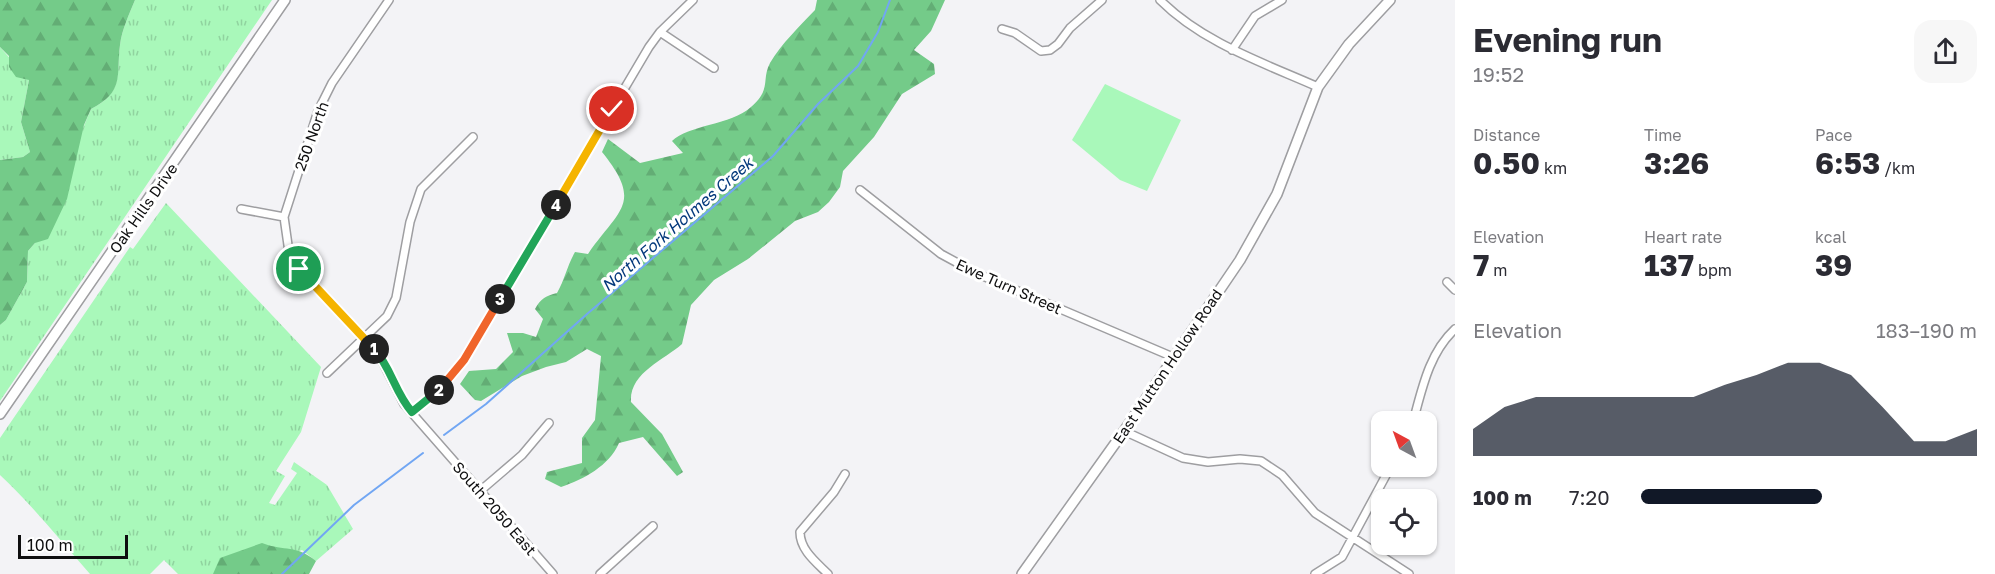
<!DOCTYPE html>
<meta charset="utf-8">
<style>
:root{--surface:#fff;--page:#f7f7f7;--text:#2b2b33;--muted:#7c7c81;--accent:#111827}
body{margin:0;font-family:"Golos Text",sans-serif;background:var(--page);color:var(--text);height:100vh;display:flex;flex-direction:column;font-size:22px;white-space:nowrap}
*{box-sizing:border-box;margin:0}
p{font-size:20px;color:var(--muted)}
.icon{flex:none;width:33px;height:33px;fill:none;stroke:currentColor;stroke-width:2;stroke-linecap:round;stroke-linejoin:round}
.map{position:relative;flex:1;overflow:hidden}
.details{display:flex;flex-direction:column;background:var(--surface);width:540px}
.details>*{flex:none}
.needle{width:39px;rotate:319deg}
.controls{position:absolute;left:1371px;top:411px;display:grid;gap:12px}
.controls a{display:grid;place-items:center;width:66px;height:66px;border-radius:12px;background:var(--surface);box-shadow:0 2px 4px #0004;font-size:30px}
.scale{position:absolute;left:18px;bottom:15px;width:110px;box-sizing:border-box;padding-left:6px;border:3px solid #0e0e0f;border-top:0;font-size:16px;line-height:21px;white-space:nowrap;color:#0e0e0f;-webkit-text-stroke:4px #fff;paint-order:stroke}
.pin{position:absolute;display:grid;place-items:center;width:51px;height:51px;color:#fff;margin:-26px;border:3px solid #fff;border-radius:50%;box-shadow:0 2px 6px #0007}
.km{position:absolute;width:30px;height:30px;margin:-15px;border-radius:50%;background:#222;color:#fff;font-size:16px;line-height:30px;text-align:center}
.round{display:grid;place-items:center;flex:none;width:63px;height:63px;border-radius:18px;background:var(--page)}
.headline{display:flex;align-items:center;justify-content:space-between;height:102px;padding:0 18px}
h1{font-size:33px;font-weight:700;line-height:45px}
.stats{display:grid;grid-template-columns:repeat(3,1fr);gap:9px;height:102px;padding:6px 18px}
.stats div{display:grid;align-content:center}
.stats b{font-size:30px;font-weight:700}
.stats small{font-size:16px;font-weight:400}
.stats p{font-size:16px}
.chart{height:168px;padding:12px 18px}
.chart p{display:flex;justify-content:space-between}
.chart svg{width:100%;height:108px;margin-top:6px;fill:var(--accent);opacity:.7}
ul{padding:0 18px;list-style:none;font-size:20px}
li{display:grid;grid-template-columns:96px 72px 1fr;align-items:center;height:45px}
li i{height:15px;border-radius:8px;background:var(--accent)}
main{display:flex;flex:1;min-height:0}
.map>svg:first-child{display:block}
</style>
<main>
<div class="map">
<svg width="1455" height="574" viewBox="0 0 1455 574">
<defs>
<pattern id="grass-tufts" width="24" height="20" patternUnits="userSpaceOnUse" patternTransform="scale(1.5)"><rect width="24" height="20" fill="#a9f8ba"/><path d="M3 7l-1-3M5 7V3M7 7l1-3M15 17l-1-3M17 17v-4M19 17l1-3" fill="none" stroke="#90d39f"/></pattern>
<pattern id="forest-firs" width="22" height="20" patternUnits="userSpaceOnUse" patternTransform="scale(1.5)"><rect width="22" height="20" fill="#74cb89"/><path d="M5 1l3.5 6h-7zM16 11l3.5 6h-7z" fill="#63ad75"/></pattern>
</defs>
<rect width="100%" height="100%" fill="#f3f3f6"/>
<path fill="url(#grass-tufts)" d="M135 0H272L0 401V325L6 320 27 282 28 251 35 243 91 109C124 92 116 76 120 45 122 29 129 15 135 0Z
M0 47 29 80 21 122 30 152 23 157 0 160Z
M166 203 321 367 301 432 276 471 285 476 269 503 275 505 297 473 291 469 294 462 327 485 353 529 316 561 302 550 242 574H178L164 560 150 574H90C60 540 33 506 0 475V438L130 247 133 249Z"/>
<path fill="url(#forest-firs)" d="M0 0H135C129 15 122 29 120 45 116 77 125 91 91 109L84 125 67 199 48 239 35 243 28 251 27 282 6 320 0 325V160L23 157 30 152 21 122 29 80 16 77 9 67V56L0 47Z
M817 0H945L931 31 914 50 934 64 935 74 902 94 874 137 843 171 840 187 829 202 818 212 795 221 748 259 714 280 691 305 682 344C664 360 629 373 631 402L662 434 683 472 677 476 643 437 619 443C609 466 584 479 561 487L545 479 547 472 582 463V438L595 420 601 356 587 349 566 362 546 367 522 376 481 401 475 400 460 384 469 371 496 369 513 352 507 333H523L536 337 543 319 535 309C541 298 546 296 557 293 565 279 567 266 575 252L588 254C619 209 644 204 602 152L608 139 640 163 683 153 672 141C688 125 731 125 751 107 772 89 761 80 770 63 781 44 800 26 815 10Z
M262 543C286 552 295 544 316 561L309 574H213L220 558Z"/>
<path fill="#a9f8ba" d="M1105 84 1181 120 1147 191 1120 180 1072 140Z"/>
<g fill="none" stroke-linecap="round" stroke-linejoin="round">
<path stroke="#71a6f3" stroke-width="2" d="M444 435 486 404 587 314 773 156 818 104 858 66 878 32 890 0
M282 574 354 505 423 453"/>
<g stroke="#9e9ea1" stroke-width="10">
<path id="street" d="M389 0 332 83 318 111 284 217 289 252 299 269 378 353 404 404 553 574
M1160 0C1203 43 1264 63 1318 87
M1002 29 1015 33 1041 51 1050 50 1058 44 1070 28 1102 0
M660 32 714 68
M1232 50 1255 16 1282 0
M860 190 941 254 978 274 1173 357
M241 209 284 217
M1447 282 1455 290
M327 373 387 316 396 298 410 222 421 189 473 137
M412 413 445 384 464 360 649 47 660 32 693 0
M1413 422C1422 389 1429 353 1455 329
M1124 431 1183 458 1208 462 1240 459 1261 461 1282 475 1315 513 1409 574
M480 491 522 455 549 423
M600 574 653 526
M828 574C816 562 800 550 800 532L834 492 845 474
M1315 574 1342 557 1391 466"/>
</g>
<g stroke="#9e9ea1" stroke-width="12">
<path id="secondary" d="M0 414 285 0
M1022 574 1124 431 1240 260 1277 194 1318 87 1349 44 1390 0"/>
</g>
<use href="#street" stroke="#fff" stroke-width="7"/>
<use href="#secondary" stroke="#fff" stroke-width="9"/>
</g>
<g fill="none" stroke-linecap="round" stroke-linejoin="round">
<g stroke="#fff" stroke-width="12">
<path id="split-1" d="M299 269 374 349"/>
</g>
<g stroke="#fff" stroke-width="12">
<path id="split-2" d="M374 349C391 367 395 393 412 412L439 390"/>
</g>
<g stroke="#fff" stroke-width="12">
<path id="split-3" d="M439 390 464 360 500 299"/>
</g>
<g stroke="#fff" stroke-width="12">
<path id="split-4" d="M500 299 556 205"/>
</g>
<g stroke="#fff" stroke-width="12">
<path id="split-5" d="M556 205 612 109"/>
</g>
<use href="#split-1" stroke="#f5b400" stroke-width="8"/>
<use href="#split-2" stroke="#22a559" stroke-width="8"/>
<use href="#split-3" stroke="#f0652b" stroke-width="8"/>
<use href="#split-4" stroke="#22a559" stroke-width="8"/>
<use href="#split-5" stroke="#f5b400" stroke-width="8"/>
</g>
<g text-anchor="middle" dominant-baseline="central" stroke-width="6" stroke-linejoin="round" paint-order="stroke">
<g font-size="15" fill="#0e0e0f" stroke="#fff">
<text transform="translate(311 136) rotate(-70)">250 North</text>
<text transform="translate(143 208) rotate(-55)">Oak Hills Drive</text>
<text transform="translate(1009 286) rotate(24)">Ewe Turn Street</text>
<text transform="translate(1167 366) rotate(-56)">East Mutton Hollow Road</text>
<text transform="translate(495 508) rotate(49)">South 2050 East</text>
</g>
<g font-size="16" font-style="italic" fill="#03387b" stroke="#fff">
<text transform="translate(677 224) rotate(-41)">North Fork Holmes Creek</text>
</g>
</g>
</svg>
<div class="controls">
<a><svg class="needle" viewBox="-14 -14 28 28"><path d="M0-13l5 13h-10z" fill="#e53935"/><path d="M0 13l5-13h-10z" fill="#7c7c81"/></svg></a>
<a><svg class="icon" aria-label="locate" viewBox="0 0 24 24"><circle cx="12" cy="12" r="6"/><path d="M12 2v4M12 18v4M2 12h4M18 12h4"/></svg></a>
</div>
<div class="scale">100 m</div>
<div class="pin" style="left:299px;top:269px;background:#1e9e55"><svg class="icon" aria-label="arrive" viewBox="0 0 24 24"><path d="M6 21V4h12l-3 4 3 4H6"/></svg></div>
<div class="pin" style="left:612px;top:109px;background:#d93025"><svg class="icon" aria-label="check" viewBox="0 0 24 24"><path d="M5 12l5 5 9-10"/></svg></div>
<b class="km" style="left:374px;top:349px">1</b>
<b class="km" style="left:439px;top:390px">2</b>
<b class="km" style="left:500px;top:299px">3</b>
<b class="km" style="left:556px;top:205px">4</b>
</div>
<section class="details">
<div class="headline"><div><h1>Evening run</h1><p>19:52</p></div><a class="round"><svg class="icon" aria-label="share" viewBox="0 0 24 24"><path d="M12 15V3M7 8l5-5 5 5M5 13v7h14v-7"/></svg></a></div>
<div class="stats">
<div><p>Distance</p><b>0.50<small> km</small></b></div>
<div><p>Time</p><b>3:26</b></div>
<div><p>Pace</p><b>6:53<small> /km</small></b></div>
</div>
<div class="stats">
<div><p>Elevation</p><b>7<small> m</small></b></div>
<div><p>Heart rate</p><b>137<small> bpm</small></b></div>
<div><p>kcal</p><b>39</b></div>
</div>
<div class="chart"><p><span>Elevation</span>183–190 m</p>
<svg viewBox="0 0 160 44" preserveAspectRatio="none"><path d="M0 44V33L10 24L20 20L30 20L40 20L50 20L60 20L70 20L80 15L90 11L100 6L110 6L120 11L130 24L140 38L150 38L160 33V44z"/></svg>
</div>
<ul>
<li><b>100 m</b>7:20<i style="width:54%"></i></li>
</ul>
</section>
</main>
